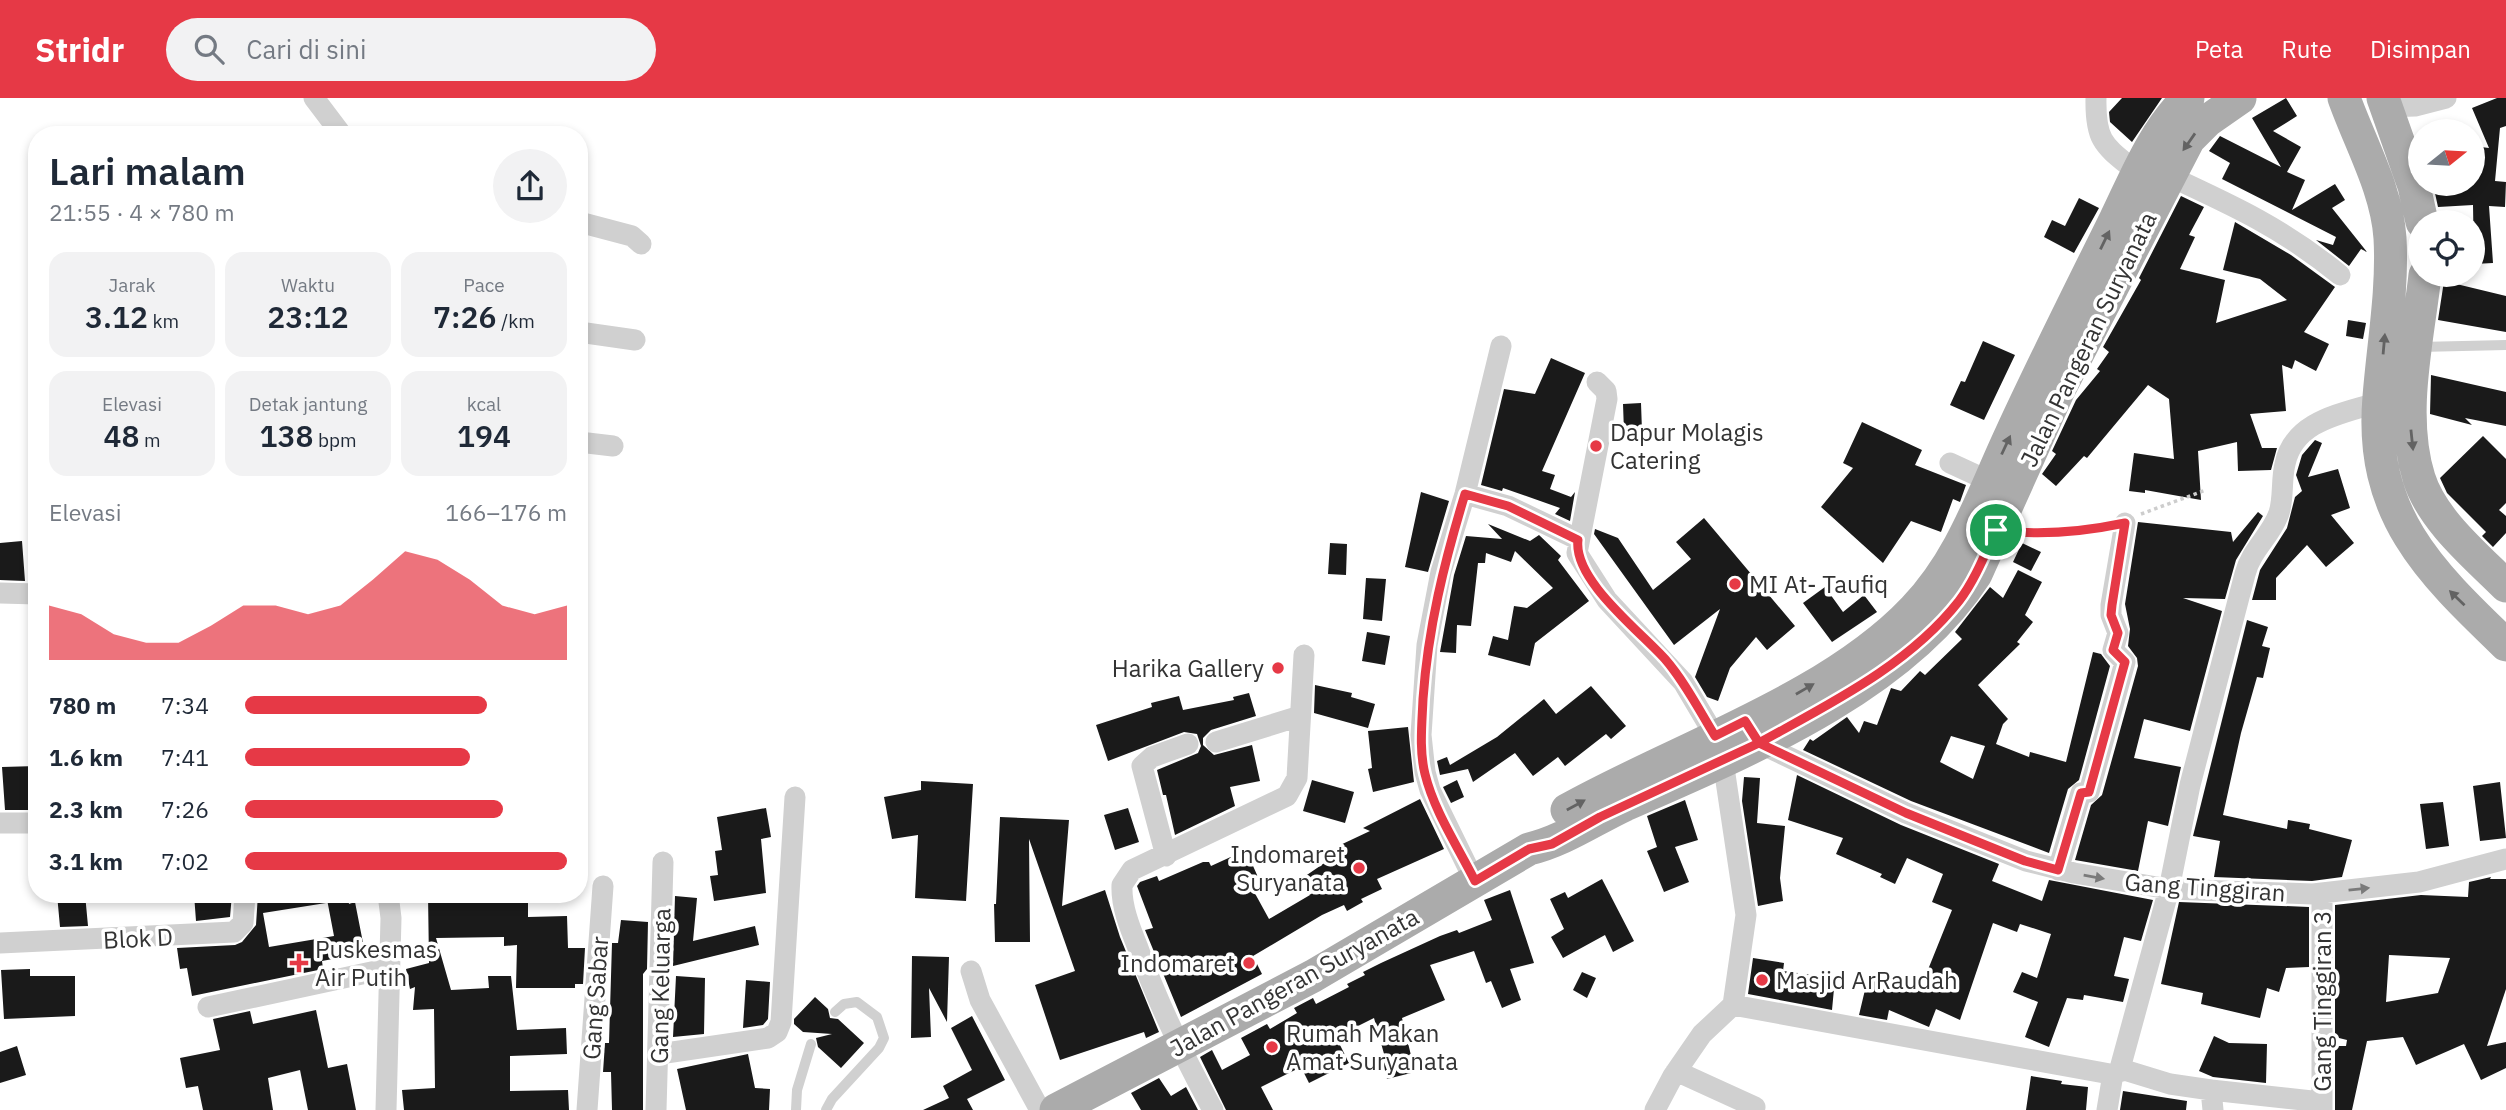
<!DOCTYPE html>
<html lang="id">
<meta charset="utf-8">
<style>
:root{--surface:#fff;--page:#f2f2f3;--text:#1f2937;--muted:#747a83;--accent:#e63946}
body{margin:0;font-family:"IBM Plex Sans",sans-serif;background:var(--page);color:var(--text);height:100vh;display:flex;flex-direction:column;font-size:26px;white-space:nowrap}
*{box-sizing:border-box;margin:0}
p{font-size:23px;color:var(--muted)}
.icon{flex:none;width:38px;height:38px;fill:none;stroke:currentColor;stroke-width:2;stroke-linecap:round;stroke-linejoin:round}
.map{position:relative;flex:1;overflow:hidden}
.details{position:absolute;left:28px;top:28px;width:560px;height:777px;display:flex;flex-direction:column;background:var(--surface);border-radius:28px;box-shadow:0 4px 10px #0003}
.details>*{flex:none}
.needle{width:46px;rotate:72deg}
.controls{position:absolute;left:2408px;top:21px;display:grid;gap:14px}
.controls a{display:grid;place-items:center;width:77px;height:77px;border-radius:50%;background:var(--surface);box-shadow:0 4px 10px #0003;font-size:35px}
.pin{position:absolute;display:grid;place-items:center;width:60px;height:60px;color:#fff;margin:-30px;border:4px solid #fff;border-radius:50%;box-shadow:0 2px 7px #0007}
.round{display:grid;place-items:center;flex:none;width:74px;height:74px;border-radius:37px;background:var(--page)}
.headline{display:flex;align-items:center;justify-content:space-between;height:119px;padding:0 21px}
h1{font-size:38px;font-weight:600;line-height:52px}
.figures{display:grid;grid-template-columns:repeat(3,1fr);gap:10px;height:119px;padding:7px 21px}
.figures div{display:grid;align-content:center;border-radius:18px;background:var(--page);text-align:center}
.figures b{font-size:30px;font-weight:600}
.figures small{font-size:19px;font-weight:400}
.figures p{font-size:19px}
.chart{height:196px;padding:14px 21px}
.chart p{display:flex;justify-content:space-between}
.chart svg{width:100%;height:126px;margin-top:7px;fill:var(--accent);opacity:.7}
ul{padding:0 21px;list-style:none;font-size:23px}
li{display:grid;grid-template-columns:112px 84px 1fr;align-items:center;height:52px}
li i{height:18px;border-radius:9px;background:var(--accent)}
header{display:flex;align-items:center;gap:42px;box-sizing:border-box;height:98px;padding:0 35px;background:var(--accent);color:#fff}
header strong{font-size:33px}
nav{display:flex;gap:38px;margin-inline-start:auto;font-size:24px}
.search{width:490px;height:63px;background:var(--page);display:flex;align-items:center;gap:18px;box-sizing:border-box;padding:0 24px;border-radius:38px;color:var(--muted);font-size:26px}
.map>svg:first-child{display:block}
</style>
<header>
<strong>Stridr</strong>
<div class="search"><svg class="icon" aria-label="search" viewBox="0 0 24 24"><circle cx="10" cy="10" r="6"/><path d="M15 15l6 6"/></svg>Cari di sini</div>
<nav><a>Peta</a><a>Rute</a><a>Disimpan</a></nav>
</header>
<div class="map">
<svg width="2506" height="1012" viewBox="0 0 2506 1012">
<rect width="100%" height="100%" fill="#fff"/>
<path fill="#1a1a1a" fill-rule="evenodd" d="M2122 0H2162L2132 44 2110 24 2109 14Z
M2286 0 2297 18 2273 33 2301 49 2287 74 2305 82 2292 112 2335 86 2345 102 2332 110 2367 154 2361 151 2349 168 2316 142 2333 147 2336 139 2222 81 2230 65 2209 53 2220 38 2281 69 2252 20Z
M2497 0H2506V28L2500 30 2495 83 2506 84 2505 109 2489 108 2493 165 2474 166 2473 107 2438 109 2433 86H2473V48L2489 50 2472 10Z
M2181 98 2204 109 2189 137 2195 139 2180 171 2225 182 2216 225 2287 202 2260 181 2223 172 2235 124 2291 157 2335 189 2304 234 2329 246 2316 273 2295 262 2292 271 2282 267 2286 313 2250 316 2262 350H2277L2271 372 2238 373 2237 344 2198 353 2201 402 2145 392V395L2129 393 2134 355 2174 361 2169 301 2148 287 2087 360 2084 358 2056 388 2042 376 2056 356 2052 353 2076 302 2100 273 2097 271 2109 254 2103 249 2141 182 2139 180Z
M2079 100 2099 110 2074 155 2044 139 2052 122 2065 128Z
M2444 183 2506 198V234L2438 222Z
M2348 222 2366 225 2363 241 2346 238Z
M1983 243 2015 257 1984 322 1950 307 1961 283 1965 284Z
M1551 260 1585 275 1542 373 1555 377 1550 391 1571 399 1575 394 1570 423 1555 416 1560 410 1503 390 1502 393 1481 387 1504 291 1535 296Z
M2431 277 2506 294V328L2465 320 2472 327 2430 316Z
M1641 305 1642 333 1624 334 1623 306Z
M1862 324 1922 352 1915 367 1966 387 1960 404 1953 401 1941 434 1911 423 1883 465 1821 409 1853 370 1843 365Z
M2483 338 2506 361V405L2499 412 2506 418V435L2493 449 2482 438 2486 434 2447 395 2440 380Z
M2315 342 2322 345 2308 379 2338 371 2350 410 2331 417 2354 445 2326 469 2307 447 2276 480V502H2252L2260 472 2287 430 2295 399 2302 393 2296 377 2302 357Z
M1421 394 1449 403 1428 474 1405 469Z
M2258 414 2263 418 2236 462 2225 501 2183 500 2222 513 2190 633 2144 621 2134 660 2181 669 2168 728 2148 723 2138 773 2075 762 2091 707 2102 697 2138 568 2137 560 2128 548 2130 531 2125 506 2138 424 2231 434 2233 444Z
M1704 420 1795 528 1767 552 1756 539 1730 570 1718 603 1707 599 1695 579 1720 511 1674 547 1594 436 1595 431 1618 440 1653 492 1691 461 1676 444Z
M1488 426 1530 443 1539 437 1561 458 1558 462 1589 503 1535 545 1530 568 1488 557 1493 538 1508 542 1514 508 1527 510 1553 490 1515 453 1511 464 1486 455 1485 465H1478L1471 528 1457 527 1456 555 1440 554 1454 477 1466 438 1502 441Z
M22 443 25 483 0 482V445Z
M1330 445 1347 446 1346 477 1328 476Z
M2022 445 2041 454 2031 473 2013 464Z
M2018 472 2042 484 2025 517 2033 524 2017 544 2020 546 1978 587 2008 621 2003 626 1996 646 2029 659 2030 654 2066 664 2093 554 2101 556 2110 568 2079 682 2068 691 2049 755 1911 703 1803 652 1810 641 1813 643 1847 619 1859 635 1864 623 1877 627 1891 590 1901 593 1920 573 1925 577 1962 541 1955 534 1990 489 2003 500ZM1951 638 1985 648 1973 681 1940 664Z
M1366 480 1386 481 1382 523 1363 521Z
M1825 489 1843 514 1864 497 1877 514 1832 544 1803 505Z
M2247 522 2268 529 2262 548 2270 550 2263 580 2257 579 2241 635 2223 717 2287 731 2288 722 2310 726 2309 731 2352 742 2342 779 2312 783 2214 779 2220 743 2193 738Z
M1367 534 1390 538 1385 567 1362 563Z
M1315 587 1352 595 1351 599 1375 606 1368 630 1314 615Z
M1591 588 1626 628 1611 641 1606 636 1565 668 1558 659 1533 678 1515 655 1473 684 1468 671 1440 677 1437 663 1447 659 1450 667 1497 639 1544 601 1556 616Z
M1249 595 1256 618 1211 632 1203 640V647L1214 657 1252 647 1260 683 1230 689 1235 708 1175 737 1166 697H1163L1157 672 1198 655 1201 648 1197 636 1184 634 1108 663 1096 627 1152 609 1151 605 1179 598 1183 612 1234 602 1233 599Z
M1408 629 1414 684 1373 694 1368 671 1372 670 1368 633Z
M37 668V712H5L2 669Z
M1797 677 1901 727 1999 766 1992 783 2042 803 2049 782 2153 802 2141 843 2124 839 2123 843 2114 878 2129 881 2123 904 2084 897 2083 902 2067 900 2049 949 2025 939 2038 904 2013 894 2022 874 2037 880 2051 836 2020 826 2017 834 1993 825 1960 922 1936 911 1929 929 1889 912 1887 922 1859 917 1869 875 1913 887 1915 881 1923 884 1952 812 1932 804 1943 776 1907 760 1895 786 1880 779 1882 776 1836 756 1843 740 1788 722Z
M1744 679 1760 680 1757 725 1785 728 1780 780 1783 803 1758 808 1742 703Z
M1312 682 1354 694 1345 725 1303 713Z
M1457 682 1464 699 1451 705 1443 689Z
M921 683 973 686 966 803 915 800 918 737 892 741 884 699 921 692Z
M2500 684 2506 740 2480 743 2473 688Z
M1420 701 1444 751 1377 781 1382 791 1361 801 1363 804 1347 813 1344 807 1322 817 1253 858 1262 876 1181 919 1145 832 1153 830 1137 788 1140 784 1157 778 1159 783 1203 764H1209L1211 768 1246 752 1261 786 1252 790 1269 821 1310 797 1301 781 1339 755 1336 749 1370 733 1363 730Z
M1685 702 1698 742 1675 749 1689 784 1664 794 1647 753 1657 749 1647 718Z
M2443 704 2449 748 2426 751 2420 706Z
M766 710 771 739 761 741 766 795 714 803 710 778 718 777 715 753 722 752 717 719Z
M1128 710 1139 744 1115 752 1104 717Z
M1000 719 1069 722 1062 808 1105 792 1120 839 1159 934 1146 940 1144 934 1060 962 1035 887 1075 873 1029 741 1030 844H995L994 806H996Z
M2491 779 2490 781H2506V891L2487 948 2506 944V970L2481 982 2464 946 2416 967 2403 939 2367 943 2352 1012H2335V948H2346L2347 942 2335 939V807L2421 797 2468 799 2469 784ZM2389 857 2450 860 2438 895 2386 904Z
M1602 781 1634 843 1613 854 1605 837 1563 860 1551 839 1564 831 1550 801 1565 794 1568 800Z
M1510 792 1534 865 1510 871 1521 902 1502 910 1491 883 1486 885 1474 853 1430 867 1445 902 1402 920 1415 974 1387 981 1383 964 1386 963 1374 920 1336 939 1349 965 1309 985 1301 969 1261 989 1273 1012H1226L1200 959 1212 952 1222 972 1250 957 1241 940 1267 926 1270 931 1297 915 1294 910 1313 900 1316 906 1349 889 1347 886 1365 877 1363 874 1381 865 1440 838 1457 832 1459 835 1492 822 1484 802Z
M57 796H85L88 828 60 829Z
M194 796H232L230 819 196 823Z
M258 796H325L326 805 263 815 269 849 334 838 326 796H347L349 806 355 804 365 855 322 863 323 871 192 898 187 870 180 871 177 850 235 847 242 844 256 827Z
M428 796H528V819L567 818 568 850H585L583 886H575V890H516L517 847 504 848V839L436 840 451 892 489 890 488 878H511L517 932 566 930 567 956 510 958V993L568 992 569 1012H404L402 992 435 990 434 911 413 912 415 889 410 891 406 871 429 865Z
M675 798 697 800 693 843 755 828 759 847 673 868Z
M2179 804 2309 809V869L2286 870 2279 894 2267 890 2260 920 2201 906 2203 895 2161 886Z
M621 822 648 824 647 871 643 876V1012H612L611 974H603L605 945H609L612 845H618Z
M912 858 949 859 947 924 929 890 931 939 911 940Z
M1753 860 1784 865 1783 873 1835 880 1832 912 1748 896Z
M30 871V878H75V918L4 921 1 872Z
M1582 874 1596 880 1587 900 1573 892Z
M676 878 705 880 704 936 673 939Z
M746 882 770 884 768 921 763 927 743 930Z
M815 899 828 911 830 920 838 921 864 945 841 970 818 949 816 940 832 936 803 934 794 926V921Z
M316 912 328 970 347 966 356 1012H308L300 972 268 980 273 1012H203L198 988 186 990 180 960 220 952 213 921 250 913 253 926Z
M972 918 1005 982 967 1001 973 1012H923L949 1000 943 988 972 972 951 930Z
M2214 938 2229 945 2267 946 2266 985 2213 979 2199 973Z
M17 948 26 977 0 985V954Z
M748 956 755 990 770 991 769 1012H686L677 971Z
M2031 978 2062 983 2061 986 2088 989 2086 1012H2026Z
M1159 980 1171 998 1186 989 1198 1012H1141L1131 995Z
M2123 993 2187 1003 2186 1012H2120Z"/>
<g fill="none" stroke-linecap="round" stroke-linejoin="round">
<path stroke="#cdcdcd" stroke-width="3.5" stroke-dasharray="3.5 3.5" stroke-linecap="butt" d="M2141 416 2206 392
M2022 435 2083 433 2105 429"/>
<path stroke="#d0d0d0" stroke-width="10" d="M2419 249 2506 247
M796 1012 797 992 811 946
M826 1012 832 1001 879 950 884 940 877 919 857 904 844 906 835 914"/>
<path stroke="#d0d0d0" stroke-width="21" d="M314 0 342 37
M2096 0C2095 45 2105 48 2138 75
M2387 9 2415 8 2446 0
M2169 78C2234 108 2284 131 2340 177
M579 124 632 138 641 146
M579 234 635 242
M1597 284 1606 293 1607 301 1577 455 1607 502 1683 584 1715 638
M579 344 613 348
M1950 365 1989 383
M1465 396 1508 408 1579 442
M0 495 37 496
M1216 644 1300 618
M1759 645 1906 715 2026 763 2074 775 2169 791 2313 796 2419 784 2506 761
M0 725H37
M1166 758 1142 668 1152 659 1188 646
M2058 772 2081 695 2089 694 2125 564 2113 552 2118 535 2111 517V507L2125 425
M1475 784 1430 692 1425 674 1421 637 1427 547 1441 474 1465 396 1501 248
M0 845 234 834 243 825 245 796
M971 873 980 902 1040 1012
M1733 907 2110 976 2119 974 2169 791 2190 687 2245 476C2251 452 2271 438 2279 415 2284 399 2281 382 2285 366 2294 322 2342 316 2379 304
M208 909 390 870
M659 956 768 940 777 934 781 924 795 699
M2121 971 2170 986 2211 992 2213 1012
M1676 973 1755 1009
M2211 992 2321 1004
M386 1012 391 820 388 796
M587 1012 603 788
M656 1012 663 764
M1213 1012C1184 959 1158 906 1138 850 1130 830 1121 808 1122 787L1132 772 1287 698 1297 680 1304 557
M1655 1012 1673 978 1702 936 1733 907 1746 817 1723 663
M2107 1012 2113 976
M2322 1012V795"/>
<path stroke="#ababab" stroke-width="33" d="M2344 0C2360 45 2387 92 2390 140 2393 193 2383 247 2379 299 2369 416 2429 473 2506 547
M2383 0 2414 88 2422 124
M2425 177C2418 241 2399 316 2419 380 2432 422 2476 458 2506 488
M1567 712C1676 651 1829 601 1914 511 1962 461 1982 398 2011 336 2044 264 2080 193 2115 122 2135 81 2154 32 2188 0
M1056 1012 1313 878 1529 751C1563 743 1593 722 1625 707 1745 654 1903 590 1976 476L2058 294 2189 41 2207 23 2240 0"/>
</g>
<defs><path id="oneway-solid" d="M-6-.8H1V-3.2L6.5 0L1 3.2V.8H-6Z" transform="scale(1.75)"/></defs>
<g fill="#636363">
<use href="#oneway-solid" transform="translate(2189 44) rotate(125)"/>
<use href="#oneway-solid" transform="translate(2105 142) rotate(-64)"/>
<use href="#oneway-solid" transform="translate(2384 246) rotate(-85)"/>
<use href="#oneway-solid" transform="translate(2412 342) rotate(84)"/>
<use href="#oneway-solid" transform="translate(2006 347) rotate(-65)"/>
<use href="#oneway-solid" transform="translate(2457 500) rotate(-136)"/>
<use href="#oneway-solid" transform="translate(1805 591) rotate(-30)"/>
<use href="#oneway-solid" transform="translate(1576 707) rotate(-29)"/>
</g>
<g fill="#7a7a7a">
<use href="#oneway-solid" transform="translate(2094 779) rotate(10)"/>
<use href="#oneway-solid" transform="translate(2359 791) rotate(-6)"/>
</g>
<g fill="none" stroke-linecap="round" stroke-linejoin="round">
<g stroke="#fff" stroke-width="14">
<path id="route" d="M1996 432C1985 456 1975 482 1959 503 1908 568 1829 606 1759 645L1745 623 1715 638C1699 612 1685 584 1665 561 1640 533 1573 482 1578 442L1508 408 1465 396C1444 465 1428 530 1423 601 1422 626 1419 652 1425 676 1434 713 1458 749 1475 783L1529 751 1552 746 1600 719 1759 645 1906 715 2025 763 2058 772 2081 695 2089 694 2125 564 2113 552 2118 535 2111 517 2112 507 2125 425C2082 434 2039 438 1996 432"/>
</g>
<use href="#route" stroke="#e63946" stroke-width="9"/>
</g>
<g fill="#e63946" stroke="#fff" stroke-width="2.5">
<circle cx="1596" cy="348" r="7"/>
<circle cx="1735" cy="486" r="7"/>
<circle cx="1278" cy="570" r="7"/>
<circle cx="1359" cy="770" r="7"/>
<path d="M295.5 854.5h7v7h7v7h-7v7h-7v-7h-7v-7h7z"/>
<circle cx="1249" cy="865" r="7"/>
<circle cx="1762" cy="882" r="7"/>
<circle cx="1272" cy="949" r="7"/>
</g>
<g text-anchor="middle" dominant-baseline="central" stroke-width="7" stroke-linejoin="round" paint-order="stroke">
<g font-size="24" fill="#333" stroke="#fff">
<text transform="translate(2088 241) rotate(-64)">Jalan Pangeran Suryanata</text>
<text transform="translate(2205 789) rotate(4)">Gang Tinggiran</text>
<text transform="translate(138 840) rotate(-3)">Blok D</text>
<text transform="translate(1294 884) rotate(-29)">Jalan Pangeran Suryanata</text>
<text transform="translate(660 888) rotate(-89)">Gang Keluarga</text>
<text transform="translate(595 900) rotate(-86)">Gang Sabar</text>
<text transform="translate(2322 903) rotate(-90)">Gang Tinggiran 3</text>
</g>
<g font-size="24" fill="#333" stroke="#fff" text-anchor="start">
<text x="1610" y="334">Dapur Molagis<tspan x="1610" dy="28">Catering</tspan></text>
<text x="1749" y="486">MI At- Taufiq</text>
<text x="1264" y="570" text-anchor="end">Harika Gallery</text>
<text x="1345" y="756" text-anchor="end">Indomaret<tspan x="1345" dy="28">Suryanata</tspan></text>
<text x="315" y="851">Puskesmas<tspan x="315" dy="28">Air Putih</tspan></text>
<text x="1235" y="865" text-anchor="end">Indomaret</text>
<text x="1776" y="882">Masjid ArRaudah</text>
<text x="1286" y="935">Rumah Makan<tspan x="1286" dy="28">Amat Suryanata</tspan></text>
</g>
</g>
</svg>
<div class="controls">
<a><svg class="needle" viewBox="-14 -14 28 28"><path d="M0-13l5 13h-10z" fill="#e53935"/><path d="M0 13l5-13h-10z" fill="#747a83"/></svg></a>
<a><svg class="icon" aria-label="locate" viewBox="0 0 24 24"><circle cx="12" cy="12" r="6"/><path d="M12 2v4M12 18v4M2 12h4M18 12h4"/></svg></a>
</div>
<div class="pin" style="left:1996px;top:432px;background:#1e9e55"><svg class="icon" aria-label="arrive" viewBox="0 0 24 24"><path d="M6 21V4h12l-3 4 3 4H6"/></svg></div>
<section class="details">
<div class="headline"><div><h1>Lari malam</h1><p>21:55 · 4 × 780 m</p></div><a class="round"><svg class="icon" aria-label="share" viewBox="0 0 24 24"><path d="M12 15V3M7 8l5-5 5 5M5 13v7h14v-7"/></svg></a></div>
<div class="figures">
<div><p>Jarak</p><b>3.12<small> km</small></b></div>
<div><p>Waktu</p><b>23:12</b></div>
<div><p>Pace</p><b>7:26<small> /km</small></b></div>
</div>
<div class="figures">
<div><p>Elevasi</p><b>48<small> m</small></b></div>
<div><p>Detak jantung</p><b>138<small> bpm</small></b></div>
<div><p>kcal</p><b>194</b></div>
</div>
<div class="chart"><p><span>Elevasi</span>166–176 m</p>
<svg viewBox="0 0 160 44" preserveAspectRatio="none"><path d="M0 44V25L10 28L20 35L30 38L40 38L50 32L60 25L70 25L80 28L90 25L100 16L110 6L120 9L130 16L140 25L150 28L160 25V44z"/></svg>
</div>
<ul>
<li><b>780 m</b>7:34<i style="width:75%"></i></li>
<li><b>1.6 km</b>7:41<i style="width:70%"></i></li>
<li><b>2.3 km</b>7:26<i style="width:80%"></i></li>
<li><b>3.1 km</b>7:02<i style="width:100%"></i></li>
</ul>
</section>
</div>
